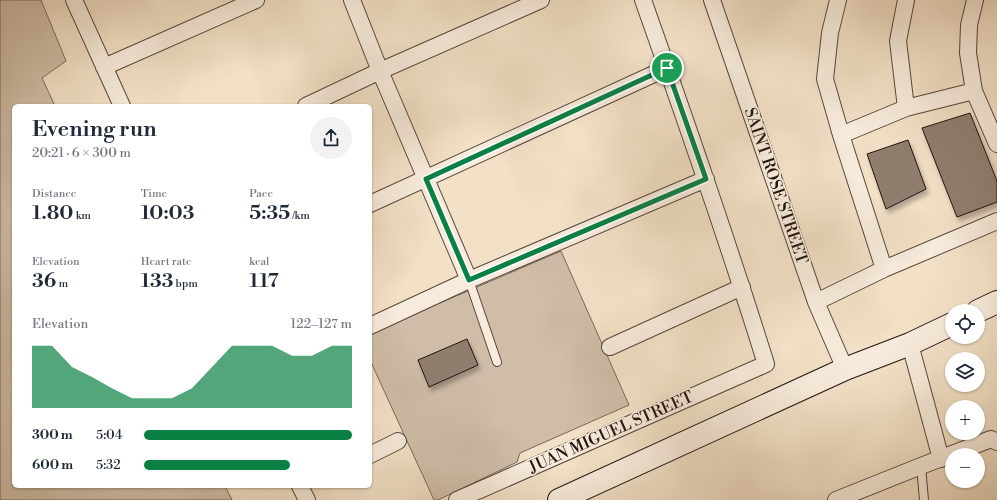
<!DOCTYPE html>
<meta charset="utf-8">
<style>
:root{--surface:#fff;--page:#f2f2f3;--text:#1f2937;--muted:#747a83;--accent:#0b8043}
body{margin:0;font-family:"Libre Bodoni",serif;background:var(--page);color:var(--text);height:100vh;display:flex;flex-direction:column;font-size:15px;white-space:nowrap}
*{box-sizing:border-box;margin:0}
p{font-size:13px;color:var(--muted)}
.icon{flex:none;width:22px;height:22px;fill:none;stroke:currentColor;stroke-width:2;stroke-linecap:round;stroke-linejoin:round}
.map{position:relative;flex:1;overflow:hidden}
.panel{position:absolute;left:12px;top:104px;width:360px;height:384px;display:flex;flex-direction:column;background:var(--surface);border-radius:6px;box-shadow:0 1px 3px #0004}
.panel>*{flex:none}
.fabs{position:absolute;left:945px;top:304px;display:grid;gap:8px}
.fabs a{display:grid;place-items:center;width:40px;height:40px;border-radius:50%;background:var(--surface);box-shadow:0 1px 3px #0004;font-size:20px}
.pin{position:absolute;display:grid;place-items:center;width:34px;height:34px;color:#fff;margin:-17px;border:2px solid #fff;border-radius:50%;box-shadow:0 1px 4px #0007}
.round{display:grid;place-items:center;flex:none;width:42px;height:42px;border-radius:21px;background:var(--page)}
.summary{display:flex;align-items:center;justify-content:space-between;height:68px;padding:0 20px}
h1{font-size:22px;font-weight:600;line-height:30px}
.stats{display:grid;grid-template-columns:repeat(3,1fr);gap:6px;height:68px;padding:4px 20px}
.stats div{display:grid;align-content:center}
.stats b{font-size:20px;font-weight:600}
.stats small{font-size:11px;font-weight:400}
.stats p{font-size:11px}
.chart{height:112px;padding:8px 20px}
.chart p{display:flex;justify-content:space-between}
.chart svg{width:100%;height:72px;margin-top:4px;fill:var(--accent);opacity:.7}
ul{padding:0 20px;list-style:none;font-size:13px}
li{display:grid;grid-template-columns:64px 48px 1fr;align-items:center;height:30px}
li i{height:10px;border-radius:5px;background:var(--accent)}
.map>svg:first-child{display:block}
</style>
<div class="map">
<svg width="997" height="500" viewBox="0 0 997 500">
<defs>
<filter id="shadow"><feDropShadow dx="2.5" dy="4.5" stdDeviation="2" flood-color="#0004"/></filter>
</defs>
<rect width="100%" height="100%" fill="#f2e0c7"/>
<filter id="stains"><feTurbulence type="fractalNoise" baseFrequency=".005" numOctaves="4"/><feColorMatrix values="0 0 0 0 .2 0 0 0 0 .09 0 0 0 0 .02 0 0 0 .5 -.17"/></filter>
<radialGradient id="worn" r=".72"><stop offset=".6" stop-color="#630" stop-opacity="0"/><stop offset="1" stop-color="#630" stop-opacity=".3"/></radialGradient>
<path fill="#cfbda8" stroke="#7a685b" d="M0 0H41L66 61 42 78 55 106H14V486H225L232 500H0Z
M561 251 629 405 520 453 517 462 438 500H434L370 360V333Z"/>
<path fill="#8f7e6e" stroke="#24140e" filter="url(#shadow)" d="M970 113 997 181V202L957 217 922 128Z
M908 140 926 189 886 209 867 154Z
M467 339 478 365 429 387 418 360Z"/>
<g fill="none" stroke-linecap="round" stroke-linejoin="round">
<g stroke="#58473c" stroke-width="10">
<path id="lane" d="M469 280 497 362
M921 466 924 500"/>
</g>
<g stroke="#58473c" stroke-width="18">
<path id="street" d="M74 0 122 106
M352 0 380 71 469 280
M712 0 816 302 845 369
M838 0 830 33 825 79 841 135 884 269
M906 0 898 41 906 108
M975 0 969 25 968 53 974 91 997 144
M104 67 256 0
M306 106 380 71 541 0
M841 135 906 108 974 91
M370 204 667 68
M816 302 884 269 997 221
M370 326 469 280 706 179
M910 344 941 459
M610 347 742 287
M370 455 398 441
M300 486 307 500
M457 500 766 364C728 242 686 121 643 0
M836 500 921 466 991 439 997 442"/>
</g>
<g stroke="#24140e" stroke-width="24">
<path id="secondary" d="M978 311 997 302
M559 500 845 369 910 344 952 324"/>
</g>
<use href="#lane" stroke="#f7ebdb" stroke-width="8"/>
<use href="#street" stroke="#f7ebdb" stroke-width="16"/>
<use href="#secondary" stroke="#f7ebdb" stroke-width="22"/>
</g>
<g fill="none" stroke-linecap="round" stroke-linejoin="round">
<g stroke="#fff" stroke-width="8">
<path id="route" d="M667 68 706 179 469 280 426 179Z"/>
</g>
<use href="#route" stroke="#0b8043" stroke-width="5"/>
</g>
<g text-anchor="middle" dominant-baseline="central" stroke-width="3.5" stroke-linejoin="round" paint-order="stroke">
<g font-size="16" fill="#24140e" stroke="#f7ebdb">
<text transform="translate(776 186) rotate(71)">SAINT ROSE STREET</text>
<text transform="translate(611 432) rotate(-24)">JUAN MIGUEL STREET</text>
</g>
</g>
<rect width="100%" height="100%" filter="url(#stains)"/>
<rect width="100%" height="100%" fill="url(#worn)"/>
</svg>
<div class="fabs">
<a><svg class="icon" aria-label="locate" viewBox="0 0 24 24"><circle cx="12" cy="12" r="6"/><path d="M12 2v4M12 18v4M2 12h4M18 12h4"/></svg></a>
<a><svg class="icon" aria-label="layers" viewBox="0 0 24 24"><path d="M12 4l9 5-9 5-9-5zM3 14l9 5 9-5"/></svg></a>
<a>+</a>
<a>−</a>
</div>
<div class="pin" style="left:667px;top:68px;background:#1e9e55"><svg class="icon" aria-label="arrive" viewBox="0 0 24 24"><path d="M6 21V4h12l-3 4 3 4H6"/></svg></div>
<section class="panel">
<div class="summary"><div><h1>Evening run</h1><p>20:21 · 6 × 300 m</p></div><a class="round"><svg class="icon" aria-label="share" viewBox="0 0 24 24"><path d="M12 15V3M7 8l5-5 5 5M5 13v7h14v-7"/></svg></a></div>
<div class="stats">
<div><p>Distance</p><b>1.80<small> km</small></b></div>
<div><p>Time</p><b>10:03</b></div>
<div><p>Pace</p><b>5:35<small> /km</small></b></div>
</div>
<div class="stats">
<div><p>Elevation</p><b>36<small> m</small></b></div>
<div><p>Heart rate</p><b>133<small> bpm</small></b></div>
<div><p>kcal</p><b>117</b></div>
</div>
<div class="chart"><p><span>Elevation</span>122–127 m</p>
<svg viewBox="0 0 160 44" preserveAspectRatio="none"><path d="M0 44V6L10 6L20 19L30 25L40 32L50 38L60 38L70 38L80 32L90 19L100 6L110 6L120 6L130 12L140 12L150 6L160 6V44z"/></svg>
</div>
<ul>
<li><b>300 m</b>5:04<i style="width:100%"></i></li>
<li><b>600 m</b>5:32<i style="width:70%"></i></li>
</ul>
</section>
</div>
